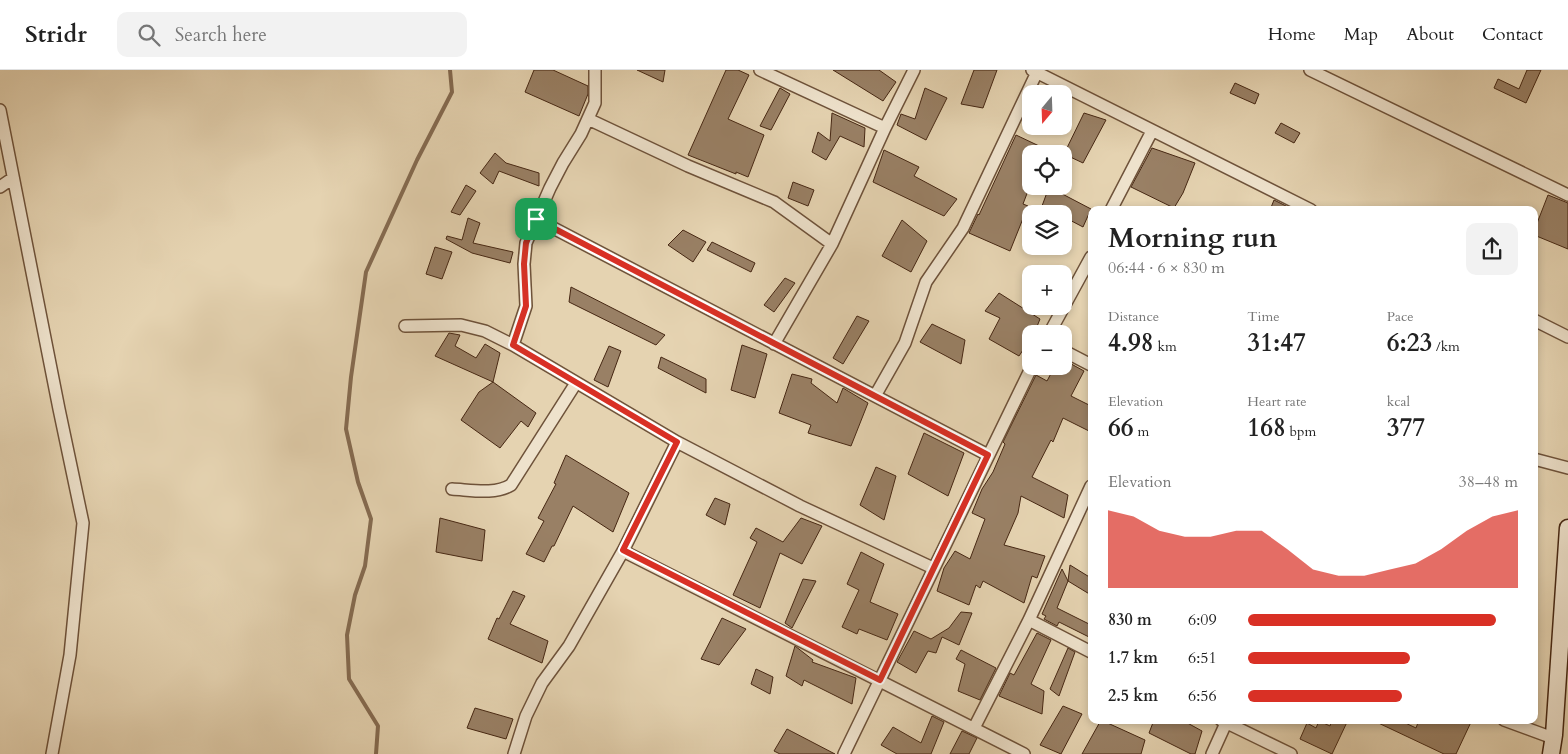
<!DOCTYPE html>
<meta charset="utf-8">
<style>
:root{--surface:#fff;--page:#f2f2f2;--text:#222;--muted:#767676;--line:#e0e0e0;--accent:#d93025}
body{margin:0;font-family:Cardo,serif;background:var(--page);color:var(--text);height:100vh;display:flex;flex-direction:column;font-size:19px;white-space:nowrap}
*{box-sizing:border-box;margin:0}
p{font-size:16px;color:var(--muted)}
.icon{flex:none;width:28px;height:28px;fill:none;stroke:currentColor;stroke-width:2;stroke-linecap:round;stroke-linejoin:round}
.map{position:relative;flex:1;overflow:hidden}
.side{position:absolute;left:1088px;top:136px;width:450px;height:518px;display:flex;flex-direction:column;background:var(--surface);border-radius:10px;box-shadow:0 2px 8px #0003}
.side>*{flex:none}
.needle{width:32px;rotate:199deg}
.buttons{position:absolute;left:1022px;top:15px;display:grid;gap:10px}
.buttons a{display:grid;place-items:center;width:50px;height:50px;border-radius:10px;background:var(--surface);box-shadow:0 2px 8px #0003;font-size:25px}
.pin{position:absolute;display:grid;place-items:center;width:42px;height:42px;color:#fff;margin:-21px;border-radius:10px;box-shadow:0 2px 8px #0006}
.round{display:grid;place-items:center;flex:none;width:52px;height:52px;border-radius:10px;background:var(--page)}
.head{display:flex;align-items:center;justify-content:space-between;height:85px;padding:0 20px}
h1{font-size:28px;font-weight:700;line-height:38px}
.metrics{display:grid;grid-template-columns:repeat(3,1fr);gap:8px;height:85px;padding:5px 20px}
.metrics div{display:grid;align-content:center}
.metrics b{font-size:25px;font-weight:700}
.metrics small{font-size:14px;font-weight:400}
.metrics p{font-size:14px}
.chart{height:140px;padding:10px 20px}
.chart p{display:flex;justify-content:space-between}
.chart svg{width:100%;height:90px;margin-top:5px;fill:var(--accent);opacity:.7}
ul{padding:0 20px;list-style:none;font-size:16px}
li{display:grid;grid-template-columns:80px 60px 1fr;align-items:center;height:38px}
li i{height:12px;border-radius:6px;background:var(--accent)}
header{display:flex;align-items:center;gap:30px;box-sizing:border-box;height:70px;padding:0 25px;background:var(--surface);border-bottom:1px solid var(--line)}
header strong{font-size:24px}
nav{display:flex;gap:28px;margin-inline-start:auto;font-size:18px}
.search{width:350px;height:45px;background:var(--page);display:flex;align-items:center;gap:12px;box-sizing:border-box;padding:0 18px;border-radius:10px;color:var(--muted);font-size:19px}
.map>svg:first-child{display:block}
</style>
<header>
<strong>Stridr</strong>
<div class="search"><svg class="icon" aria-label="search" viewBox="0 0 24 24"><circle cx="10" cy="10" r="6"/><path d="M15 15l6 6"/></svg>Search here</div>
<nav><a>Home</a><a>Map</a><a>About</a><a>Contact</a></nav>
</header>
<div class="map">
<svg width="1568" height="684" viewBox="0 0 1568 684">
<rect width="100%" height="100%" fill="#e5d3b1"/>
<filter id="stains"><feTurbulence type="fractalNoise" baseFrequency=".004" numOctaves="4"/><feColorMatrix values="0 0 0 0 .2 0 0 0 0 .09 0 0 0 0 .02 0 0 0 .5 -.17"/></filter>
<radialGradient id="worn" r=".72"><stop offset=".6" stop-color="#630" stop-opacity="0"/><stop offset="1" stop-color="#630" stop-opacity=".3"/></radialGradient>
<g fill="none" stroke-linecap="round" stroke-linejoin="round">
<path stroke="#856b51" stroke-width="4" d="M376 684 378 656 349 609 347 565 355 525 365 496 371 449 358 412 346 359 351 307 366 202 417 90 452 22 450 0"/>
</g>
<path fill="#998065" stroke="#462713" d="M534 0H553L588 16V24L579 46 525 22Z
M637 0H665L663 12Z
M726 0H738L749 5 728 49 764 65 748 107 736 102V104L688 85Z
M833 0H879L896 12 883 31Z
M974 0H997L983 38 961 34Z
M1527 0H1541L1526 33 1494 18 1498 9 1519 19Z
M1235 13 1259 24 1255 34 1230 23Z
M780 18 790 24 771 60 760 56Z
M925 18 947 28 926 70 897 55 901 44 915 49Z
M832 43 865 58 864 77 840 66 826 90 812 82 818 62 830 71Z
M1084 43 1106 50 1083 93 1064 84Z
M1281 53 1300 63 1294 73 1275 63Z
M1016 65 1056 84H1031V113L1023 134 1028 136 1010 181 969 163 978 144 979 145Z
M1152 78 1195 93 1183 123 1174 138 1131 117Z
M884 80 919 97 914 106 957 129 944 146 873 112Z
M495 83 506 93 539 103V116L499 101 493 114 480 103Z
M793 112 814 120 808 136 788 128Z
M466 115 476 121 460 145 451 142Z
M1049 117 1091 139 1083 157 1064 147V144H1057L1042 136Z
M1548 125 1568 133V179L1534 165V161Z
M1274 130 1294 140H1270Z
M468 148 480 153 473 173 513 182 510 193 472 183 446 169 447 166 462 170Z
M902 150 927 171 911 202 882 186Z
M683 160 706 172 693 192 668 175Z
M712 172 755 193 751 202 707 180Z
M435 177 452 182 442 209 426 204Z
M785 208 795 213 774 242 764 235Z
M571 217 665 265 656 275 569 232Z
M999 223 1040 249 1034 264H1031V268L1019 286 989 269 1000 248 985 241Z
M857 246 869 251 843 294 833 288Z
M932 254 965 270 961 294 920 272Z
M449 263 460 265 455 276 476 288 485 274 500 283 493 312 435 286Z
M742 275 767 284 755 328 731 320Z
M609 276 621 281 608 317 594 310Z
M661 287 706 309V323L658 298Z
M1064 290 1084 301 1071 326 1091 336V362L1063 348 1053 372 1051 370 1032 407 1068 425 1064 448 1021 426 1018 443 1004 475 1045 486 1037 508 1032 506 1024 533 983 511 980 518 976 515 969 535 937 521 944 498 955 481 970 489 985 449 972 443 982 419 993 402 1005 374 1003 372 1036 305 1047 311 1055 296H1064Z
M792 304 812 309 811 313 837 333 843 318 868 333 851 376 808 363 811 355 779 343Z
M493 312 536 343 528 357 521 351 500 378 461 350 479 322Z
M924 363 964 383 948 426 908 404Z
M566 385 629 423 613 462 573 436 554 476H552L544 492 526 484 544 451 538 448 556 414 554 413Z
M876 397 896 406 884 450 860 435Z
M715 428 730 434 725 455 706 445Z
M440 448 485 460 482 491 436 482Z
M801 448 822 456 802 494 780 483 760 538 733 525 757 472 750 468 756 458 783 472Z
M861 482 884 494 870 532 898 544 887 570 859 559 857 564 842 557 859 520 847 514Z
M1070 495 1091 508V525L1068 511Z
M1062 499 1068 511 1057 538 1091 555V568L1059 552 1057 556 1044 549 1046 546 1042 544Z
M803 509 816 511 792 558 785 553Z
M513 521 525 526 510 554 548 571 542 593 488 569 497 548 499 549Z
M961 542 972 543 959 575 942 567 936 583 928 581 916 603 897 592 914 561 931 569 949 558Z
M722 548 746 559 719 595 701 589Z
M1037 563 1051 570 1031 614 1044 621 1042 644 999 626 1010 603 1014 605Z
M795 576 813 590 812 592 856 608 852 634 804 610 802 616 786 606Z
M1068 578 1075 582 1059 626 1050 619Z
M961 580 996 598 980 630 958 621 965 594 956 589Z
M756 599 773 607 770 624 751 614Z
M1063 636 1082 644 1061 684 1040 675Z
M475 638 513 649 506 669 467 658Z
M932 646 944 652 931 684H897L881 675 893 657 921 673Z
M1101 650 1145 670 1141 684H1082Z
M1154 650H1182L1202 661 1195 684H1191L1149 663Z
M1332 650H1348L1332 684 1300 669 1307 653 1316 658 1319 651 1330 656Z
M1372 650H1399L1416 658 1419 650H1472L1456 684H1444Z
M787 659 835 684H780L774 681Z
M962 661 977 668 969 684H950Z"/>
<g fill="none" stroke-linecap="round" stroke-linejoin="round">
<g stroke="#6e523a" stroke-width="14">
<path id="street" d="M760 0 885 58
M1032 0 1311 140
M1310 0 1568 125
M0 40 59 339 83 453 70 585 52 684
M588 49 688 96 774 132 832 174
M0 117 13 108
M1111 140 1152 61
M536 149 988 385
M1534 250 1568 267
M405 256 461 255 485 261 513 275 677 372 800 436 933 498
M1049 264 1091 187
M774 274 832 174 885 58 914 0
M513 275 526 236 524 194 526 173 550 118 563 93 581 64 595 33V0
M1064 281 1091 295
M875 326 905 273 926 212 963 158 1038 0
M1534 389 1568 398
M452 419C471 420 495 425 511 415L576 313
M623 481 1024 684
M1029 550 1091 582
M1221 650 1291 684
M1504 650 1553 668
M974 658 1029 550 1091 416
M514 684 526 646 542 613 569 576 623 481 677 372
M844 684 1032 296
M1212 684 1226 653"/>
</g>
<g stroke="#462713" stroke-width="19">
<path id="secondary" d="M1551 684 1554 665 1568 458"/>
</g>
<use href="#street" stroke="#eee2cc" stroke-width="11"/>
<use href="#secondary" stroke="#eee2cc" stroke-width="16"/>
</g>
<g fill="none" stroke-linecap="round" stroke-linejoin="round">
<g stroke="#fff" stroke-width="10">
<path id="route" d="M536 149 988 385 880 610 623 480 677 372 513 275 526 236 524 194 526 173Z"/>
</g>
<use href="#route" stroke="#d93025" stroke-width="6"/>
</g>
<rect width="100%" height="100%" filter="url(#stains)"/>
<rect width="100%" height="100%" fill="url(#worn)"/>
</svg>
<div class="buttons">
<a><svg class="needle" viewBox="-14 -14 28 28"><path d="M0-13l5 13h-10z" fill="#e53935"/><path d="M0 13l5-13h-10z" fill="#767676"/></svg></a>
<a><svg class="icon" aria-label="locate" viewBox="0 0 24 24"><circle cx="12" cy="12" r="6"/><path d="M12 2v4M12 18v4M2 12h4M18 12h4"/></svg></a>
<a><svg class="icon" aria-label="layers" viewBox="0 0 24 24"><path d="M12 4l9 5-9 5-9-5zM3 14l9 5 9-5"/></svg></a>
<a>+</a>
<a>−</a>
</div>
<div class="pin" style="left:536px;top:149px;background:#1e9e55"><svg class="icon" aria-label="arrive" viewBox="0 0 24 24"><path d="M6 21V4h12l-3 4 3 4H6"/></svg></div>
<section class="side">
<div class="head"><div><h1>Morning run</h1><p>06:44 · 6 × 830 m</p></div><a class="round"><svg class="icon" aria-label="share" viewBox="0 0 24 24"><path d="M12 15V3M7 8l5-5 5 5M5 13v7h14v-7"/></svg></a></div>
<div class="metrics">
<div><p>Distance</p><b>4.98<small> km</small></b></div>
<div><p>Time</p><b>31:47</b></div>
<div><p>Pace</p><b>6:23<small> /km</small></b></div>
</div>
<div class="metrics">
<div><p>Elevation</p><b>66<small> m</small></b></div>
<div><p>Heart rate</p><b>168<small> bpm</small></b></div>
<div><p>kcal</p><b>377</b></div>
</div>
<div class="chart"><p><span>Elevation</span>38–48 m</p>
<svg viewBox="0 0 160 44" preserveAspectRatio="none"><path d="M0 44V6L10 9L20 16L30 19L40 19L50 16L60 16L70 25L80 35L90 38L100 38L110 35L120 32L130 25L140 16L150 9L160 6V44z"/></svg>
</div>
<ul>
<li><b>830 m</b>6:09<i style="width:92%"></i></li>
<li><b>1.7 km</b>6:51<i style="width:60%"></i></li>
<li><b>2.5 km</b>6:56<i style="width:57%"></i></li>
</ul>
</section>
</div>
